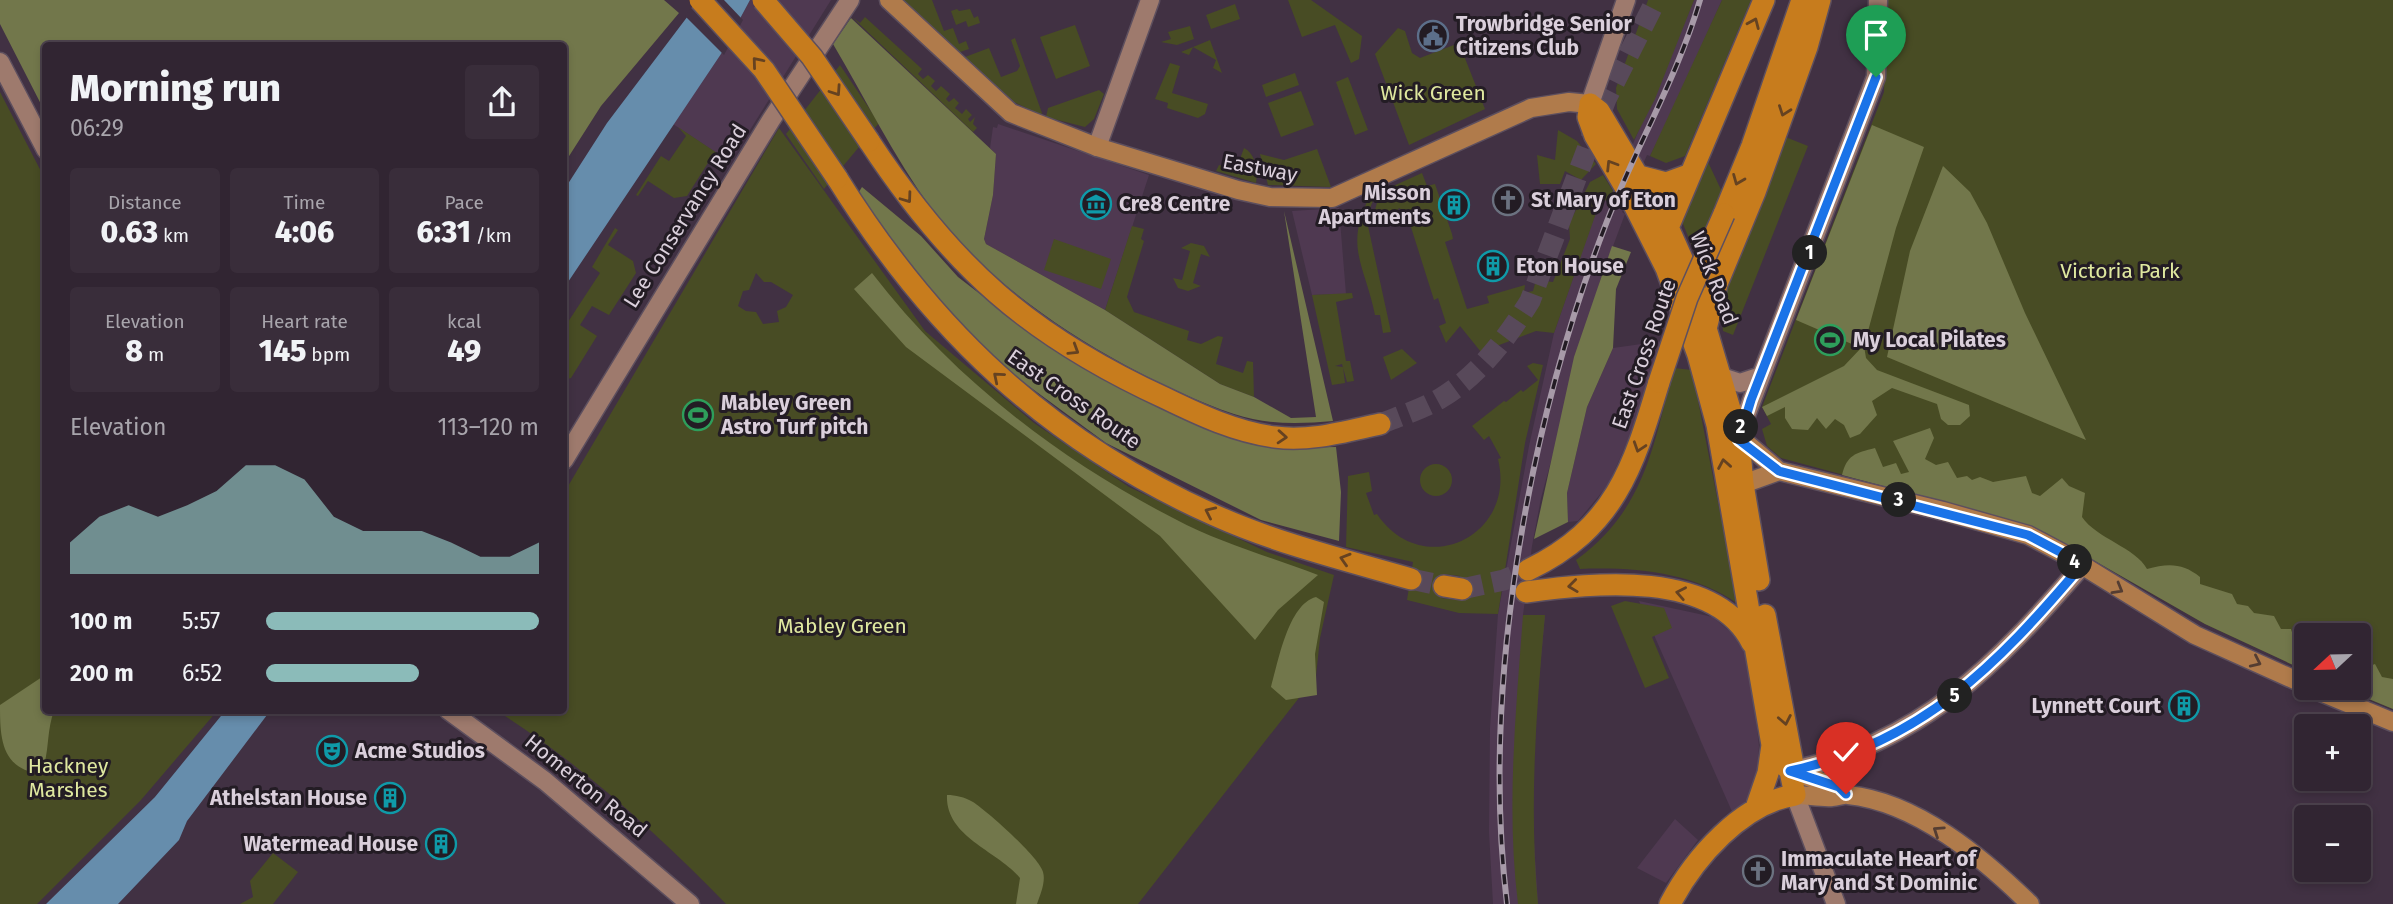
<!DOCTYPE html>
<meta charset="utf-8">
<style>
:root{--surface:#312532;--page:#392d3a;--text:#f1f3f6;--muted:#a8a5ac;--line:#4c424d;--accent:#8bbbb9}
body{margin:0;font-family:"Fira Sans",sans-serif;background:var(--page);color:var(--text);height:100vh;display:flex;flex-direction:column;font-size:26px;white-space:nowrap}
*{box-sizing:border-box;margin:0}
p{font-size:23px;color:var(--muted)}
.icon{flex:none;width:38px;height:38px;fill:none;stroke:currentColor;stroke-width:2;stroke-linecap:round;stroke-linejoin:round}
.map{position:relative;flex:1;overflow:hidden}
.drawer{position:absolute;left:42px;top:42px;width:525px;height:672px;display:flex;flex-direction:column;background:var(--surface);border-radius:7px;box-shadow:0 4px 10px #0003,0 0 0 2px var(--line)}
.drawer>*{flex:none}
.needle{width:46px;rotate:248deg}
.tools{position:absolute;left:2294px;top:623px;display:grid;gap:14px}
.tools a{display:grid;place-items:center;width:77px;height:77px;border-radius:7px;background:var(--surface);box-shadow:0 4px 10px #0003,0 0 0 2px var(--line);font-size:35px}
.pin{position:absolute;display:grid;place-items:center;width:60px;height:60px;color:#fff;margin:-72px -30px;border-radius:50% 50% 50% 0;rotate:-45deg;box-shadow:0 0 7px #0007}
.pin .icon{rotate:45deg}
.km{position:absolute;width:35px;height:35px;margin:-18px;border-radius:50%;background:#222;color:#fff;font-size:19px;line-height:35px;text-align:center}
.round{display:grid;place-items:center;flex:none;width:74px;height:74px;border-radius:7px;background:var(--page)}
.summary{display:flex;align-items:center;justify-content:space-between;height:119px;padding:0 28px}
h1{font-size:38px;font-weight:800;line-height:52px}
.metrics{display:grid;grid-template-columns:repeat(3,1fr);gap:10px;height:119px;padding:7px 28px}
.metrics div{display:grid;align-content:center;border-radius:7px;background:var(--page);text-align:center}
.metrics b{font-size:30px;font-weight:800}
.metrics small{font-size:19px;font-weight:400}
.metrics p{font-size:19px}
.chart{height:196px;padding:14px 28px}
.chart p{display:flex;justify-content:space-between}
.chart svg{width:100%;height:126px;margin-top:7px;fill:var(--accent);opacity:.7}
ul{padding:0 28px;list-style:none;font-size:23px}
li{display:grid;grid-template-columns:112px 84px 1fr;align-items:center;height:52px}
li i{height:18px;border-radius:9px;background:var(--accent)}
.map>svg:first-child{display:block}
</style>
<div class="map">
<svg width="2393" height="904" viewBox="0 0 2393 904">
<rect width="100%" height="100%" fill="#413143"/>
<path fill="#4f3951" d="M750 0H831L730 162 673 124 721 54Z
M1694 0H1722L1672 112 1650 156 1647 155 1622 212 1625 214 1600 281 1541 498 1532 546 1523 615H1545L1535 722 1532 811 1538 904H1493L1489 832 1490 728 1498 614 1529 446 1554 333 1587 237 1601 198 1608 201 1613 191Z
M998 124 1149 175 1105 310 986 244 984 239 993 195 996 154 990 148 993 127 997 128Z
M1339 208 1346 294 1312 295 1292 211Z
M1663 341 1634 427 1608 485 1578 521 1568 522 1567 493 1587 407 1613 348Z
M1639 601 1713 617 1736 637 1750 662 1759 746 1757 778 1752 793 1734 816Z
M1675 819 1698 840 1666 883 1637 868Z"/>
<path fill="#484c24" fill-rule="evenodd" d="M903 0H932L944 31 953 28 959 44 966 41 969 49 960 52Z
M1288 0H1311L1362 36 1359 59 1351 63 1335 25 1302 37Z
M1648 0H1694L1655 99 1634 140 1617 109 1616 88Z
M1722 0H1751L1685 156 1666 163 1650 156Z
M1886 0H2393V709L2342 688H2359V635H2306V671L2205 624 2046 533 1988 514 1781 458 1767 446 1762 429 1771 424 1762 407 1884 92Z
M1235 4 1240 19 1211 29 1206 15Z
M957 9 959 11 970 9 974 18 978 16 980 23 968 27 966 21 956 25 951 11Z
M852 17 860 23 865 17 922 69 918 74 923 79 928 75 935 81 931 86 936 91 941 86 950 94 946 99 949 102 954 98 959 103 955 108 962 114 966 109 972 115 968 119 970 122 975 117 973 124 977 128 973 132Z
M1075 25 1090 66 1056 79 1040 37Z
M1190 26 1194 39 1177 45 1161 42 1171 39 1168 32Z
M1398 28 1405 31 1412 53 1420 58 1459 43 1485 109 1409 145 1375 54Z
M1015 38 1042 113 1041 115 1014 102 965 57 989 48 1001 77 1017 71 1020 66 1011 40Z
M1210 40 1222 73 1213 68 1216 60 1193 47 1189 55 1181 52Z
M1170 63 1180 66 1172 93 1208 104 1205 114 1198 118 1167 108 1168 103 1155 99Z
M840 65 879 123 824 189 786 134Z
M1295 73 1299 85 1266 97 1262 85Z
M1348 77 1368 130 1355 135 1336 82Z
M1099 90 1104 94 1094 119 1085 127 1046 117 1048 108Z
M1301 91 1314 125 1281 137 1268 103Z
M0 92 45 179 46 710 217 711 141 800 37 904H0Z
M678 127 723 157 721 159 713 155 687 196 674 198 648 181 638 196 636 195 661 156 669 161 686 136Z
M779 128 925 331 1034 423 1129 487 1267 552 1334 575 1320 638 1316 676 1138 904H726C657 833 580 763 497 711L564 710V493ZM756 273 764 282H771L793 295 786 307 777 311 779 322 763 324 756 312 746 311 738 306 743 291 749 290Z
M1558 130 1577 141 1596 164 1581 180 1565 171 1560 184H1540L1537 155 1555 160Z
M1783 136 1808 146 1733 335 1723 331 1721 304Z
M1244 148C1256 154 1258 171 1256 183L1216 171 1219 165 1236 170Z
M1317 149 1331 187 1268 185 1260 154 1284 160Z
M1708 162 1723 194 1696 256 1681 219Z
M1422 173 1427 186 1435 184 1452 234 1453 239 1445 242 1467 309 1489 303 1487 296 1525 285 1524 293 1533 291 1536 280 1553 282 1570 239 1569 224 1590 182 1603 175 1613 191 1608 201 1601 199 1554 333 1536 331 1481 352 1460 326 1446 343 1439 326 1446 323 1438 298 1434 300 1410 224 1414 217 1399 208 1394 217 1371 224 1380 192Z
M1371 194 1373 201 1368 213V226L1391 332 1383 333 1380 315H1375C1365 265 1343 246 1371 194Z
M1132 226 1144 229 1141 239 1144 241 1127 297 1134 312 1189 331 1187 340 1201 344 1218 336 1223 337 1216 364 1243 373 1247 361 1253 362 1254 397 1220 384 1105 310Z
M615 228 618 230 608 245 633 261 636 273 609 315 592 306 580 325 597 336 571 378 564 380V328L600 273 592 267Z
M1054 239 1111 259 1101 289 1044 270Z
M1191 243 1204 246 1210 257 1201 254 1193 283 1201 286 1188 291 1178 288 1173 278 1182 280 1190 251 1181 248Z
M1352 293 1353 298 1336 302 1346 361H1350L1354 381 1347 382 1342 364 1335 366 1343 367 1345 383 1332 385 1312 295Z
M1402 349 1417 363 1391 380 1383 357Z
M1533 363 1543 365 1525 443 1498 614 1459 613 1407 600 1413 562 1346 547 1348 476 1369 472 1372 491 1366 493 1374 515 1377 514C1422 581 1517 537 1498 459L1501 458 1489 436 1484 440 1472 426 1504 401 1506 402 1521 390 1523 392 1538 380 1527 366ZM1443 574 1460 576 1458 600 1441 598Z
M1674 368 1692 370 1738 604C1693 572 1634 567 1580 569L1576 560C1646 509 1653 445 1674 368Z
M1420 480a16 16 0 1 1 32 0a16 16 0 1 1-32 0Z
M1625 601 1664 608 1672 628 1652 637 1669 678 1645 688 1611 606Z
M1523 615H1545C1536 711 1529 807 1538 904H1518C1506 808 1516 710 1523 615Z
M273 853 298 872 273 904H240L253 897 250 881Z"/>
<path fill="#72774b" d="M0 0H664L679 13 601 106 564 164V46H46L45 112 0 24Z
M851 18 996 154 993 195 984 239 986 244 1105 310 1220 384 1254 397 1291 418 1316 417 1284 211 1333 421C1300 424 1266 425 1234 414 1131 378 995 297 931 208 894 157 865 98 833 44Z
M1872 125 1924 147 1896 228 1864 346 1866 358 1877 370 1969 405 1970 416 1960 425H1948L1941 419 1937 404 1892 388 1872 401 1877 415 1860 434 1850 438 1844 425 1835 419 1826 429 1817 418 1808 430 1792 429 1785 418V407L1767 416 1762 407 1844 366 1861 348 1796 320Z
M1943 166 1970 192 1987 223 2025 313 2086 440 1887 357 1910 251Z
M862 187 921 236 958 277 1046 345 1156 404 1250 444 1282 448 1336 447 1341 492 1339 541 1261 520 1106 443 1007 370 919 282 857 195Z
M1612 246 1631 252 1616 289 1613 348 1587 407 1567 493 1568 522 1534 539 1574 357Z
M872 273C951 376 1059 460 1175 519 1220 543 1271 557 1318 575L1278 610 1255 640 1160 536 906 347 854 289Z
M1930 428 1934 438 1925 459 1936 465 1948 462 1957 478 1967 476 1972 480 1980 477 1993 482 2026 476 2032 493 2040 496 2062 478 2069 486 2085 493 2082 517C2096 538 2136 548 2147 569 2168 563 2183 563 2200 577V584L2232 594 2237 604 2248 606 2254 613 2274 616 2281 629H2291L2294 639 2305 634 2306 671 2205 624 2046 533 1988 514 1842 475C1847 455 1855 453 1875 448L1883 467 1896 463 1901 474 1909 472 1893 441Z
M1316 597 1324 602 1315 654 1317 695 1286 700 1271 687C1278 663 1288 604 1316 597Z
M2359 659 2364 660 2367 667 2375 664 2382 677 2393 679V709L2342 688H2359Z
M45 675 46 710 54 711C46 732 50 753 41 774 1 769 0 738 0 705Z
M947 795C956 795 964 797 973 802 987 811 1039 857 1043 872 1046 882 1040 895 1037 904H1016L1020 878C998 851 945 837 947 795Z"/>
<path fill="#668dac" d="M700 0H750L721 54 564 288V190L607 123Z
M225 711H270L187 821 179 840 118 904H46L155 797Z"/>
<path fill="#413143" d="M696 0H724L743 20 724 55 685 16Z"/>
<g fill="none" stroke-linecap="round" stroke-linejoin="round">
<path stroke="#58495a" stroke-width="21" stroke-dasharray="21 10" stroke-linecap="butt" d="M1380 424C1400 416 1422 409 1441 398 1479 375 1507 338 1530 301L1606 99 1656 0
M1411 579 1444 586
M1462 589 1504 580 1528 570"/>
<g stroke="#5d4f5e" stroke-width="21">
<path id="secondary" d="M0 62 46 150
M1590 104 1626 0
M1097 147 1150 0
M1722 377 1740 383 1761 376
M1738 436 1876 77 1878 0
M564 460 771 120 850 0
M448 710 545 781 690 904
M1790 771C1923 742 1996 665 2081 567
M1795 795 1836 904"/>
</g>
<g stroke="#5d4f5e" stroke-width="21">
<path id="primary" d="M889 0 1011 113 1097 147 1238 190 1270 197 1332 198 1531 108 1569 102 1590 104
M1738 436 1779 471 1943 511 2028 535 2064 554 2195 635 2306 685
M1736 493 1743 484 1779 471
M2311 688 2393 722
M1790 771 1838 787 1846 794
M1795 795C1808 795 1820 798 1833 797 1838 797 1843 794 1848 795 1917 802 1983 858 2030 904"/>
</g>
<g stroke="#5d4f5e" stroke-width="24">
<path id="highway" d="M1590 104 1588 117 1595 136 1625 187 1666 268 1698 355 1717 425 1772 745 1778 758 1790 771
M1590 104 1599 111 1667 225 1692 281 1738 436
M869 141C952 267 1028 335 1165 398 1200 415 1236 432 1275 437 1310 442 1347 431 1380 424
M1639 176 1666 183 1688 175
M837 178C932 331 1049 441 1214 515 1276 543 1345 560 1411 579
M1724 214 1752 146 1802 0
M1665 235 1764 0
M1707 325 1717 284 1755 192 1807 47 1820 0
M1739 440 1743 484 1759 580
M1528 570C1615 528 1633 468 1659 382
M1444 586 1462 589
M1526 592C1593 583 1715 569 1752 643
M1756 808 1768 773 1772 745
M1670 904C1694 858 1742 803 1795 795L1790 771 1792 759 1765 615"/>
</g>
<use href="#secondary" stroke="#9e7a6d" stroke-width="18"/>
<use href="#primary" stroke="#b07b4b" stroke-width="18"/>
<use href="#highway" stroke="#c77c1d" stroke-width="21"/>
<g stroke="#a79aa8" stroke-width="6">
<path id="rail" d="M1507 904C1481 689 1527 431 1604 229 1633 152 1677 79 1700 0"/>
</g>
<use href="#rail" stroke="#231c24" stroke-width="3.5" stroke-dasharray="10" stroke-linecap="butt"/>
<g stroke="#5d4f5e" stroke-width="24" stroke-linecap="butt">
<path id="highway-bridge" d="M700 0 764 70 837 178
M763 0 812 57 869 141
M1659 382 1687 298 1724 214"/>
</g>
<use href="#highway-bridge" stroke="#c77c1d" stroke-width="21"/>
</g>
<defs><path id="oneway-chevron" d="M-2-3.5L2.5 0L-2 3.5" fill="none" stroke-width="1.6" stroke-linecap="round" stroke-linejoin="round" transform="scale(1.75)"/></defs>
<g stroke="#654221">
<use href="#oneway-chevron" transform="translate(1754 23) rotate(-67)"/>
<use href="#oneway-chevron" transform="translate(757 62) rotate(-130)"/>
<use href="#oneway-chevron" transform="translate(836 91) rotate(56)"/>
<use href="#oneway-chevron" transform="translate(1784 111) rotate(110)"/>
<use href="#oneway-chevron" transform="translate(1611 165) rotate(-122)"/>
<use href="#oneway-chevron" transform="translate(1738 180) rotate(112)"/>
<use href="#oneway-chevron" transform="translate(907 198) rotate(54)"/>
<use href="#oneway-chevron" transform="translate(1074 350) rotate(32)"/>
<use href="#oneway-chevron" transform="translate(998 377) rotate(-140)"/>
<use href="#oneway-chevron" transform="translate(1282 437) rotate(4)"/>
<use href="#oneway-chevron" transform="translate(1639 447) rotate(108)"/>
<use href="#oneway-chevron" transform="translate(1724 464) rotate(-100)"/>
<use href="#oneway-chevron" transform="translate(1210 512) rotate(-155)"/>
<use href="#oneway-chevron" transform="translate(1345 559) rotate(-163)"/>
<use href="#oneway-chevron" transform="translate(1573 586) rotate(173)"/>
<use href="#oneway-chevron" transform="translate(1681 593) rotate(-169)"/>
<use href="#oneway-chevron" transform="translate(1785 720) rotate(79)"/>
</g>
<g stroke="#543d32">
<use href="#oneway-chevron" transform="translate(2118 589) rotate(30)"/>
<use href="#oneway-chevron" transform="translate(2256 662) rotate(25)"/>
<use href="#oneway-chevron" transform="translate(1938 831) rotate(-146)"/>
</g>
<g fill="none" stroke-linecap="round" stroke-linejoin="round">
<g stroke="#fff" stroke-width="14">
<path id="route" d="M1846 794 1839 787 1790 771C1922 743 1997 665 2081 566L2064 554 2028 535 1779 471 1739 440 1751 400 1876 77"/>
</g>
<use href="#route" stroke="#1a73e8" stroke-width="9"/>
</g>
<defs>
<g id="civic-ring" transform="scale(1.575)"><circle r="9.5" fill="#231c24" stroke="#5c6f8a" stroke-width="1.5"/><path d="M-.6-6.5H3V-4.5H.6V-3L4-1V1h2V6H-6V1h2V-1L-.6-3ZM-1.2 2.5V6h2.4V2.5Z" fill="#5c6f8a"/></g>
<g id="church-ring" transform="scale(1.575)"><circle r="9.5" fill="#231c24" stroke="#6b7280" stroke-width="1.5"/><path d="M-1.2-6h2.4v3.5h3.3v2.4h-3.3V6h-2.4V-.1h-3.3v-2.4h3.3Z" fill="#6b7280"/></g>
<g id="museum-ring" transform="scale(1.575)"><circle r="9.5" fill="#231c24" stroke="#0f9aa8" stroke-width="1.5"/><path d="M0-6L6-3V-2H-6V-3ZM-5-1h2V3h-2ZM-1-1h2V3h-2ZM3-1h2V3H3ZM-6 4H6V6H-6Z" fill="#0f9aa8"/></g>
<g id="building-ring" transform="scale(1.575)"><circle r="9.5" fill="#231c24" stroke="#0f9aa8" stroke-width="1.5"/><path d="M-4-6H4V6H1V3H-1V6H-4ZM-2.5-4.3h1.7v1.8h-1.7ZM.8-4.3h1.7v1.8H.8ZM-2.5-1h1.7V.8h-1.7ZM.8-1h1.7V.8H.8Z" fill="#0f9aa8"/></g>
<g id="stadium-ring" transform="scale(1.575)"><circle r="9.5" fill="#231c24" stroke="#2e9e5b" stroke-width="1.5"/><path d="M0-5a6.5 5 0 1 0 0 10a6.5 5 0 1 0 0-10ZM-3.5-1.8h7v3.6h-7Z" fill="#2e9e5b"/></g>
<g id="theatre-ring" transform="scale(1.575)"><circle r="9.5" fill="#231c24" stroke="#0f9aa8" stroke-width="1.5"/><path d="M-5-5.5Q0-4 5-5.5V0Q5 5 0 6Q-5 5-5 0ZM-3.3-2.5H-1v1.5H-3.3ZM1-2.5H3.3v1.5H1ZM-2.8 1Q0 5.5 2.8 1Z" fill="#0f9aa8"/></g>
</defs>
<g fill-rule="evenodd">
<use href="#civic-ring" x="1433" y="36"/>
<use href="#church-ring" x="1508" y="200"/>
<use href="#museum-ring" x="1096" y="204"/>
<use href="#building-ring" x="1454" y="205"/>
<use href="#building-ring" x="1493" y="266"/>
<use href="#stadium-ring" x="1830" y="340"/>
<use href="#stadium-ring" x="698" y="415"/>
<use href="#building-ring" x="2184" y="706"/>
<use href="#theatre-ring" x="332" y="751"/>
<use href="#building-ring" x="390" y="798"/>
<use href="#building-ring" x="441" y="844"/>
<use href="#church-ring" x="1758" y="871"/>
</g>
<g text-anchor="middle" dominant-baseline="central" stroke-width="6" stroke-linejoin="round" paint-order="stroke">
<g font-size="21" font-weight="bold" fill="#dacfdb" stroke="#231c24" text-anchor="start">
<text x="1456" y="24">Trowbridge Senior<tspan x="1456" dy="24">Citizens Club</tspan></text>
<text x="1431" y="193" text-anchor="end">Misson<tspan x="1431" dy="24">Apartments</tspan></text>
<text x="1531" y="200">St Mary of Eton</text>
<text x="1119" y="204">Cre8 Centre</text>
<text x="1516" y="266">Eton House</text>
<text x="1853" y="340">My Local Pilates</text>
<text x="721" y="403">Mabley Green<tspan x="721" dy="24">Astro Turf pitch</tspan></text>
<text x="2161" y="706" text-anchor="end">Lynnett Court</text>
<text x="355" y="751">Acme Studios</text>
<text x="367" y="798" text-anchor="end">Athelstan House</text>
<text x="418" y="844" text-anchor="end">Watermead House</text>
<text x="1781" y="859">Immaculate Heart of<tspan x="1781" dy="24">Mary and St Dominic</tspan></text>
</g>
<g font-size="21" fill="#dfe89f" stroke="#231c24">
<text x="1433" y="93">Wick Green</text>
<text x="2120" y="271">Victoria Park</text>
<text x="842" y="626">Mabley Green</text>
<text x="68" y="766">Hackney<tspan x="68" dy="24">Marshes</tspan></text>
</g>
<g font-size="21" fill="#dacfdb" stroke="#231c24">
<text transform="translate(1260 168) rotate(11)">Eastway</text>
<text transform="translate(685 216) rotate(-58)">Lee Conservancy Road</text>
<text transform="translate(1714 278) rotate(69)">Wick Road</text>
<text transform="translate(1644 354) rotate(-71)">East Cross Route</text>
<text transform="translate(1074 399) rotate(35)">East Cross Route</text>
<text transform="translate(586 786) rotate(39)">Homerton Road</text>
</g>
</g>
</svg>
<div class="tools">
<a><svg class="needle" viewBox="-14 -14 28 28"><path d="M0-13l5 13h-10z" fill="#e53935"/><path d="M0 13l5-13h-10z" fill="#a8a5ac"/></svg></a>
<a>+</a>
<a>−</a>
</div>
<div class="pin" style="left:1876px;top:77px;background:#1e9e55"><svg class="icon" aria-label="arrive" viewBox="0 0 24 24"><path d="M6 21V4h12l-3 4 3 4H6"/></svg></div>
<div class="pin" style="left:1846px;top:794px;background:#d93025"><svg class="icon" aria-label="check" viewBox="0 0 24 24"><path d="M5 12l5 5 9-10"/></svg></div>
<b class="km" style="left:1810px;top:253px">1</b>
<b class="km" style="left:1741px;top:427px">2</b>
<b class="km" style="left:1899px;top:500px">3</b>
<b class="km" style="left:2075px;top:562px">4</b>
<b class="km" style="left:1955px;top:696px">5</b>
<section class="drawer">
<div class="summary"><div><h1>Morning run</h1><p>06:29</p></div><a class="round"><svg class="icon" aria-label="share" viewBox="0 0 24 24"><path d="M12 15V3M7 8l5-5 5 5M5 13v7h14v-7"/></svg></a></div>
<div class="metrics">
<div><p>Distance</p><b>0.63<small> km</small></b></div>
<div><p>Time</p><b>4:06</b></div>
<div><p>Pace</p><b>6:31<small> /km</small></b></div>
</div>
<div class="metrics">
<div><p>Elevation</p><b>8<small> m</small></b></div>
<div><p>Heart rate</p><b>145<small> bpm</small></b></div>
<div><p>kcal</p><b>49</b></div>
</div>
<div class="chart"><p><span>Elevation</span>113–120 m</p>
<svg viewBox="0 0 160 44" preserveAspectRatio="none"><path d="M0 44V33L10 24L20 20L30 24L40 20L50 15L60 6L70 6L80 11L90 24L100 29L110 29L120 29L130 33L140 38L150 38L160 33V44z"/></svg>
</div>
<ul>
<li><b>100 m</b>5:57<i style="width:100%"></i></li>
<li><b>200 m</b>6:52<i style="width:56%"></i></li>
</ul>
</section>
</div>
